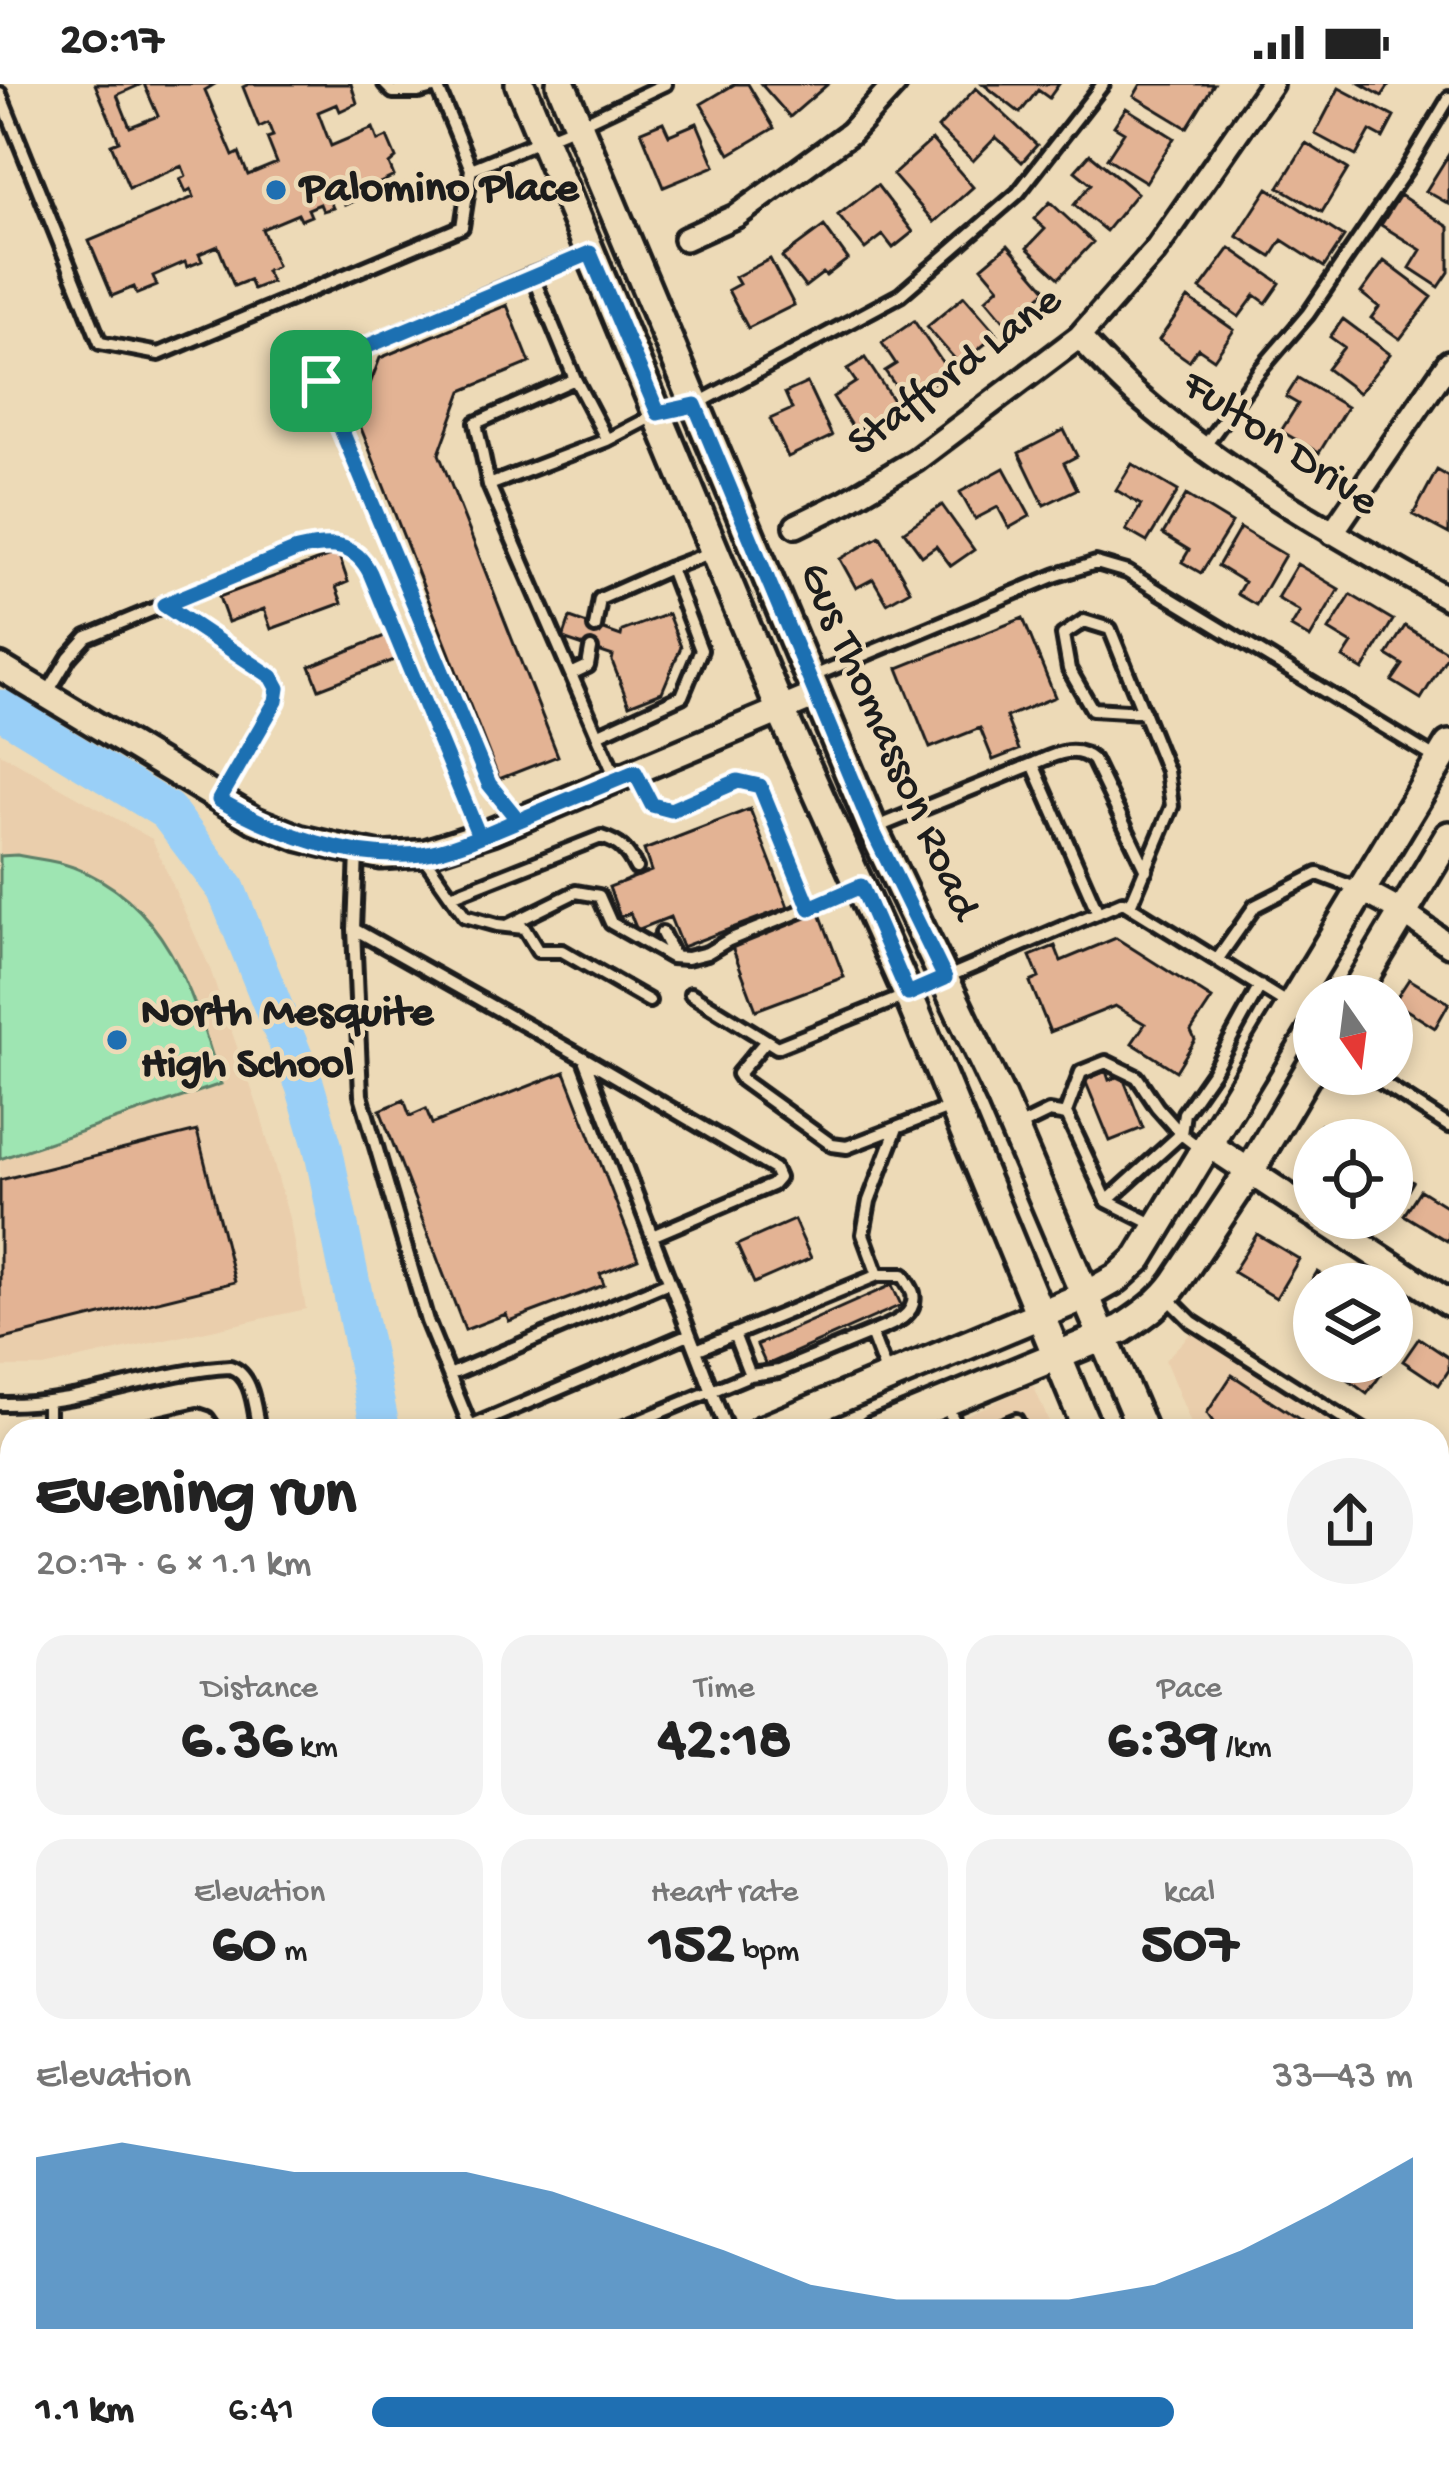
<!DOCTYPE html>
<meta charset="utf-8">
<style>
:root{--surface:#fff;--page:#f2f2f2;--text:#222;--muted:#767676;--accent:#1f6fb2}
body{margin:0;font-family:"Gochi Hand",sans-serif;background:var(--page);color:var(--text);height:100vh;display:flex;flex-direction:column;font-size:45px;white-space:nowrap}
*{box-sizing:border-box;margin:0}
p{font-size:39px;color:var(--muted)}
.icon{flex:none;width:66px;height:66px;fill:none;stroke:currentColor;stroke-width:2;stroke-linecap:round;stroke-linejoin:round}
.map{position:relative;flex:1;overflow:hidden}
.drawer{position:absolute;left:0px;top:1335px;width:1449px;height:1065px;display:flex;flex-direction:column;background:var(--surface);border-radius:36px 36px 0 0;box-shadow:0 6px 18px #0003}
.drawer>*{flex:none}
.needle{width:78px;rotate:166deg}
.buttons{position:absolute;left:1293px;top:891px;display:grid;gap:24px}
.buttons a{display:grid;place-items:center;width:120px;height:120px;border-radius:50%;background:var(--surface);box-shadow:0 6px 18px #0003;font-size:60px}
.pin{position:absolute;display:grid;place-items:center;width:102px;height:102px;color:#fff;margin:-51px;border-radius:24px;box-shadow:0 6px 18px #0006}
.round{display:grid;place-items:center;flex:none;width:126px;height:126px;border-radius:63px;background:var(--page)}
.overview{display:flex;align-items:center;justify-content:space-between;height:204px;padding:0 36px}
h1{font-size:66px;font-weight:700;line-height:90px}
.figures{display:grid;grid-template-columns:repeat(3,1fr);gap:18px;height:204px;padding:12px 36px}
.figures div{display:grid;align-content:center;border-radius:30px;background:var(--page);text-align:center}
.figures b{font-size:60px;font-weight:700}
.figures small{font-size:33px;font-weight:400}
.figures p{font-size:33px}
.chart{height:336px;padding:24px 36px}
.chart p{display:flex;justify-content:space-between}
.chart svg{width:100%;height:216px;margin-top:12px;fill:var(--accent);opacity:.7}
ul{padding:0 36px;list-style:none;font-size:39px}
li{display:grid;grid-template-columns:192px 144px 1fr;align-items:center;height:90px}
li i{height:30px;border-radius:15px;background:var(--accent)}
.status{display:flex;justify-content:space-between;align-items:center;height:84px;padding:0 60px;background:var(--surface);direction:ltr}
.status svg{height:33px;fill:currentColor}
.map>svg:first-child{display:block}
</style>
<div class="status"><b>20:17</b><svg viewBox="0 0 49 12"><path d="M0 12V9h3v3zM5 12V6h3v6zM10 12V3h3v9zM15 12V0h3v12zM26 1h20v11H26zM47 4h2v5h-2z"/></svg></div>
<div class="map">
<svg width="1449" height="2398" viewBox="0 0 1449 2398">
<rect width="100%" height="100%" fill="#eddab7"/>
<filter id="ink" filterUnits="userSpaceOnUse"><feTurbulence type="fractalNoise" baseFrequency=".00833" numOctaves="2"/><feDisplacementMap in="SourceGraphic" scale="24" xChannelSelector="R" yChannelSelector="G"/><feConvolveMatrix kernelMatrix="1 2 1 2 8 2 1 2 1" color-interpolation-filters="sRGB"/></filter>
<g filter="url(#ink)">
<path fill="#eaceac" d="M0 669 152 755 209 882 260 1029 290 1138 306 1225 43 1283H0Z
M1196 1244 1360 1347H1194L1165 1276Z
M1033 1301 1053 1347H931Z
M1437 1396 1449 1404V1970L1437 1941Z
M12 1623V2388H229L206 2398H0V1624Z
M1437 2229 1449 2255V2398H828L822 2388H1437Z"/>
<path fill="#9ee5b2" stroke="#5d8067" stroke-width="3" d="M17 771C35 775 56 776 73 783 168 818 194 913 221 1000L0 1075V772Z
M690 2388H822L828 2398H695Z"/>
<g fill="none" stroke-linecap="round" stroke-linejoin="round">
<path stroke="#99cff7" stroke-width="39" d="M0 625 167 727 226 805 305 1002 323 1064 381 1347
M744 2388 748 2398"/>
</g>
<path fill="#e3b394" stroke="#1c1c1c" stroke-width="3" d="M95 0H142L117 11 130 43 158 32 144 0H215L205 6 233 72 239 69 248 91 277 79 267 54 273 52 268 39 259 43 243 3 249 0H351L357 19 340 27 337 20 318 28 331 62 373 44 378 57 387 53 396 74 389 80 394 92 378 100 381 107 366 113 362 106 353 109 356 116 345 121 341 112 330 117 333 124 323 127 320 120 308 125 311 132 301 136 298 130 262 145 277 182 266 187 271 198 253 205 249 196 234 202 218 162 199 170 202 177 187 183 185 178 153 192 157 202 137 210 134 203 112 212 89 157 194 113 191 105 186 108 180 95 186 92 182 82 129 104 111 60 119 57Z
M735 0H748L774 44 730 70 701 20Z
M761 0H828L790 33Z
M983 0H1059L1049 14 1038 6 1020 29Z
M1141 0H1214L1187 44 1134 12Z
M1361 0H1390L1382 12Z
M976 4 1037 61 1022 78 996 53 973 77 938 44Z
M1339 4 1394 33 1383 54 1370 47 1356 72 1315 50Z
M1126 24 1174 54 1146 98 1107 74 1124 48 1114 42Z
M663 38 669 51 697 39 715 82 664 103 641 47Z
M932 56 973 103 934 138 893 91Z
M1306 59 1348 85 1322 128 1279 103Z
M1090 70 1137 109 1106 147 1074 121 1091 100 1075 87Z
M1449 70V120L1426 107Z
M877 101 913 148 893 164 883 151 865 165 838 131Z
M1268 104 1344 153 1324 183 1282 156 1271 173 1237 152Z
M1400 111 1449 143V188L1439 203 1410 184 1421 166 1381 141Z
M1050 118 1093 158 1059 194 1027 164 1045 145 1034 135Z
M824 142 848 175 826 192 823 189 805 203 782 173Z
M1008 161 1047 206 1007 240 986 215 999 203 982 183Z
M1230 164 1280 199 1266 219 1255 211 1239 233 1200 205Z
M770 175 794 221 748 244 728 206 739 200 735 193Z
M1384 177 1432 213 1400 255 1371 234 1379 223 1361 209Z
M964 212 997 250 960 281 927 243Z
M1188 214 1234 246 1214 275 1198 264 1189 277 1159 256Z
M507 221 530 279 462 307 439 370 558 672 499 695 357 334 380 274Z
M1343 235 1390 270 1359 309 1327 285 1344 263 1330 253Z
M914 237 949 288 906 317 885 287 896 280 882 259Z
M865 274 896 321 855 348 833 313 856 298 847 285Z
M1298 294 1347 323 1319 369 1281 347 1298 320 1286 313Z
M807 299 832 352 788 373 770 335 792 325 785 309Z
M1064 346 1077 372 1064 379 1077 405 1044 421 1019 369Z
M1132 380 1178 407 1147 458 1126 446 1141 421 1116 406Z
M1004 384 1030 432 1009 444 998 423 975 435 960 408Z
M1437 386 1449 393V450L1413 431Z
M1186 411 1232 439 1201 489 1182 478 1189 466 1163 450Z
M942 421 974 466 951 482 936 462 922 472 904 447Z
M1240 444 1285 471 1256 521 1237 510 1244 498 1218 482Z
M880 452 910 506 887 519 873 495 856 504 840 475Z
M338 469 348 498 336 503 342 519 271 545 264 525 228 538 219 513Z
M1297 480 1339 505 1310 554 1291 543 1300 528 1277 514Z
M1351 511 1393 536 1363 586 1343 574 1352 560 1329 546Z
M668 530 681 563 662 608 629 621 612 577 613 572 563 555 570 534 621 552 622 547Z
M1023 534 1055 613 1006 633 1019 666 993 676 980 644 930 664 898 584Z
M1405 542 1449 569 1421 615 1392 597 1403 581 1387 571Z
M387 551 397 575 319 605 310 582Z
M750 725 788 823 682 863 670 833 637 846 630 829 620 833 609 803 651 787 644 766Z
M819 827 844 893 756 926 731 860Z
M1116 854 1212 915 1191 947 1195 956 1176 987 1132 959 1145 940 1115 922 1050 948 1030 898 1039 894 1030 872 1055 862 1061 877Z
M1409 895 1449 919 1435 944 1394 918Z
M1106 987 1109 996 1122 991 1143 1044 1110 1057 1085 996Z
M565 988 638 1175 600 1190 604 1201 509 1237 506 1230 465 1246 380 1026 404 1016 410 1032 426 1025 432 1040Z
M1321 1041 1346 1056H1314V1071L1305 1066Z
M197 1047 235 1198 0 1256V1096Z
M1392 1085 1413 1098 1397 1125 1392 1122Z
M1420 1106 1449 1124V1153L1447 1157 1404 1131Z
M794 1136 811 1174 754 1199 737 1161Z
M1257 1150 1299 1175 1276 1214 1233 1188Z
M1317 1188 1337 1200H1314V1226L1299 1217Z
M892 1201 901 1221 766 1281 757 1261Z
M1392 1238 1409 1248 1395 1272 1392 1271Z
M1419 1254 1449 1274V1286L1439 1301 1403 1277Z
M1360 1279 1380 1292 1367 1310 1348 1296Z
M1232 1291 1317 1347H1225L1215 1341 1207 1329Z
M204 1334 208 1347H149Z
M1437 1455 1449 1463V1573L1437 1565Z
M12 1651V1708H0V1652Z
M12 2047V2388H61L37 2398H3L0 2392V2053Z
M1437 2295 1449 2301V2392L1446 2398H1360L1365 2388H1437Z
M393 2388H523L527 2398H368Z
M611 2388H673L677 2398H615Z
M1001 2388H1092L1096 2398H1005Z"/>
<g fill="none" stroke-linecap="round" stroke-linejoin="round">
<g stroke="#1c1c1c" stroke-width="20">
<path id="service" d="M385 0 393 8H418L437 3
M436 0 471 85
M0 10 100 259 159 270 462 143 471 85 578 41 665 0
M575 295 532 191 586 170
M697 320 900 211 1018 109 1103 0
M1204 363 1259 287 1308 230 1408 83 1449 14
M489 401 476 339 575 295 607 356
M163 521 272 593 278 604 276 617 221 713
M595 543 600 515 670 484
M571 590 588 582 591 565
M811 593 1057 491 1096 479 1127 488 1437 675
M48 608 69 573 87 553 297 466C328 459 354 457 370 489L479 751
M597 651 682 612 701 566 670 484 715 467
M1033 680C1052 672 1075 659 1093 676L1146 786
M635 689 652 721 671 726 738 697 760 702 810 824
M615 692 489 401 607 356 655 331
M518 736 489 700 321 297 332 277 532 191
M875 744 1033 680 1098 829
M357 769 354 845 584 974 774 1085 778 1094 772 1101 652 1152
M423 772 465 832 497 841 524 844 538 867H562L649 917
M451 812 601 753C620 759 627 766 636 784
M1130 822 1172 722 1167 687 1110 545 1084 537 1063 551 1069 585 1092 625 1144 628
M507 842 576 808 599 812 611 839 671 873 687 874 707 869 729 856 858 804
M354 845 361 1011 427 1237 472 1347
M662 849 674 873
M1217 876 1255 822 1318 790 1358 805
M945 894 1123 818 1288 920
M691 910 777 963 905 912
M765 958 738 990 742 996 832 1061 847 1063 951 1023
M584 975 727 1347
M1368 990 1449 1042
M1065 1031 1081 988 1106 978 1137 993 1157 1023 1181 1050 1107 1117
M1016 1044 1049 1028 1067 1031 1107 1117 1155 1141
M1202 1066 1181 1050 1184 1029 1212 989 1260 902
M1166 1212 1192 1238 1364 1347
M871 1249C888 1242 918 1233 913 1209 911 1203 906 1197 903 1191H878L863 1150 869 1117 897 1044
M734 1250 750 1291
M696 1266 878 1191
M449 1291 669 1198
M48 1318V1347
M0 1320C78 1322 153 1287 230 1283 254 1291 254 1325 259 1347
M946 1321 959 1347
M470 1343 689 1250
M128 1347 198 1331 207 1334 216 1347
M615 1347 750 1291 779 1287 871 1249 887 1291
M989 1347 1016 1336 1021 1347
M1437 1395 1449 1403
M0 1474H12
M0 1639H12
M0 1738 12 1737
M0 1756H12
M1437 1912 1448 1910
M0 2028 12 2023
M1437 2211 1449 2204
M1437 2281 1449 2288
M570 2388 574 2398
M850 2388 855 2398
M1131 2388 1136 2398
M141 2398 166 2388
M272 2398 295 2388
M1162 2398 1184 2388
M1322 2398 1326 2388"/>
</g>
<g stroke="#1c1c1c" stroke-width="30">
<path id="minor" d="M685 155 736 132 850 49 895 0
M1079 253C1098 272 1117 294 1138 312 1228 391 1344 456 1449 515
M796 442 845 418 916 376 1079 253 1155 167 1271 0
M1332 449 1449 278
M1361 806 1402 828 1449 861"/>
</g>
<g stroke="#1c1c1c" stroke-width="33">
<path id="tertiary" d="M0 583 254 736 299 754 337 763 381 772 425 769 493 747 817 611
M1208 1060 1314 1130
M1320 1134 1449 1219"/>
</g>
<g stroke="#1c1c1c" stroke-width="36">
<path id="secondary" d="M520 0 781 627 908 910 1088 1347
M561 0 873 745 1001 1014 1143 1347
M1353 912 1449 752
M761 1347 1087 1211 1117 1194 1139 1174 1449 661
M874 1347 1122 1245C1143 1231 1162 1218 1176 1198L1250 1087 1314 978
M0 1556H12
M0 1603 12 1604
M1437 2053 1449 2073
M1437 2140 1449 2159"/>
</g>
<use href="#service" stroke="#eddab7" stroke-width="10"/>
<use href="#minor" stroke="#eddab7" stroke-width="21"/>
<use href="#tertiary" stroke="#eddab7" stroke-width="24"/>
<use href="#secondary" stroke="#eddab7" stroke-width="27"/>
</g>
</g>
<g fill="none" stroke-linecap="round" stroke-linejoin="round" filter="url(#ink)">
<g stroke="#fff" stroke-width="24">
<path id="route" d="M321 297 489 700 518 736C490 748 452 766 422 770 352 777 279 751 219 716L276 617 278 604 272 593 164 521 297 466C328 459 354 457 370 489L479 752 493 747 635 688 652 721 671 726 738 697 760 702 810 824 861 802 908 910 945 894 872 745 695 321 658 329 590 169 332 277 321 297"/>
</g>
<use href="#route" stroke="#1f6fb2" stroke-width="15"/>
</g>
<g fill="#1f6fb2" stroke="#eddab7" stroke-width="4.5">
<circle cx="276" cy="106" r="12"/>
<circle cx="117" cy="956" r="12"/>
</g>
<g text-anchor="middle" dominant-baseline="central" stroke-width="9" stroke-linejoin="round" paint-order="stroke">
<g font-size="45" font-weight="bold" fill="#1c1c1c" stroke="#eddab7" text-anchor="start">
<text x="300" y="106">Palomino Place</text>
<text x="141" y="930">North Mesquite<tspan x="141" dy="52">High School</tspan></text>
</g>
<g font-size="45" fill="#1c1c1c" stroke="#eddab7">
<text transform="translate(956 289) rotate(-37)">Stafford Lane</text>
<text transform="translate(1279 361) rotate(34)">Fulton Drive</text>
<text transform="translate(887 658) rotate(66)">Gus Thomasson Road</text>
</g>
</g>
</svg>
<div class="buttons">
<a><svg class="needle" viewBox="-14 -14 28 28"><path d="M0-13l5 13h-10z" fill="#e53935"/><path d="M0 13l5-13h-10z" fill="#767676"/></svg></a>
<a><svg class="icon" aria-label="locate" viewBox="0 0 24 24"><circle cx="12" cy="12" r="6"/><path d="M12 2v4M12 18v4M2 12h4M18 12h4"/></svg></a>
<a><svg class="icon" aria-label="layers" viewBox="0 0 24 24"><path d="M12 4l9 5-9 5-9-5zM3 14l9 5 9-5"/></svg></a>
</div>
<div class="pin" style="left:321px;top:297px;background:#1e9e55"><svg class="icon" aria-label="arrive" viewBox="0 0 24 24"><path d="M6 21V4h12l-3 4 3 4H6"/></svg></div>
<section class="drawer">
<div class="overview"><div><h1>Evening run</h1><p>20:17 · 6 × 1.1 km</p></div><a class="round"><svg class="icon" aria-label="share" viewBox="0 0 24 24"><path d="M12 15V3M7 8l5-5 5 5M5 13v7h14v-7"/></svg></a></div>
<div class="figures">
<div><p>Distance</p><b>6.36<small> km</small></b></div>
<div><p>Time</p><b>42:18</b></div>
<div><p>Pace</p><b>6:39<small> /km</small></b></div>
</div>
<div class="figures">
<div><p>Elevation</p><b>60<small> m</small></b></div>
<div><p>Heart rate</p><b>152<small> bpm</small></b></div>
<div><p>kcal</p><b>507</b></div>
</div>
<div class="chart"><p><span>Elevation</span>33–43 m</p>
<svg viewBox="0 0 160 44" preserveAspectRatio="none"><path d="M0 44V9L10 6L20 9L30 12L40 12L50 12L60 16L70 22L80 28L90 35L100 38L110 38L120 38L130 35L140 28L150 19L160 9V44z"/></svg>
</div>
<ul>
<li><b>1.1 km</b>6:41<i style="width:77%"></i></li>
</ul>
</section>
</div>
